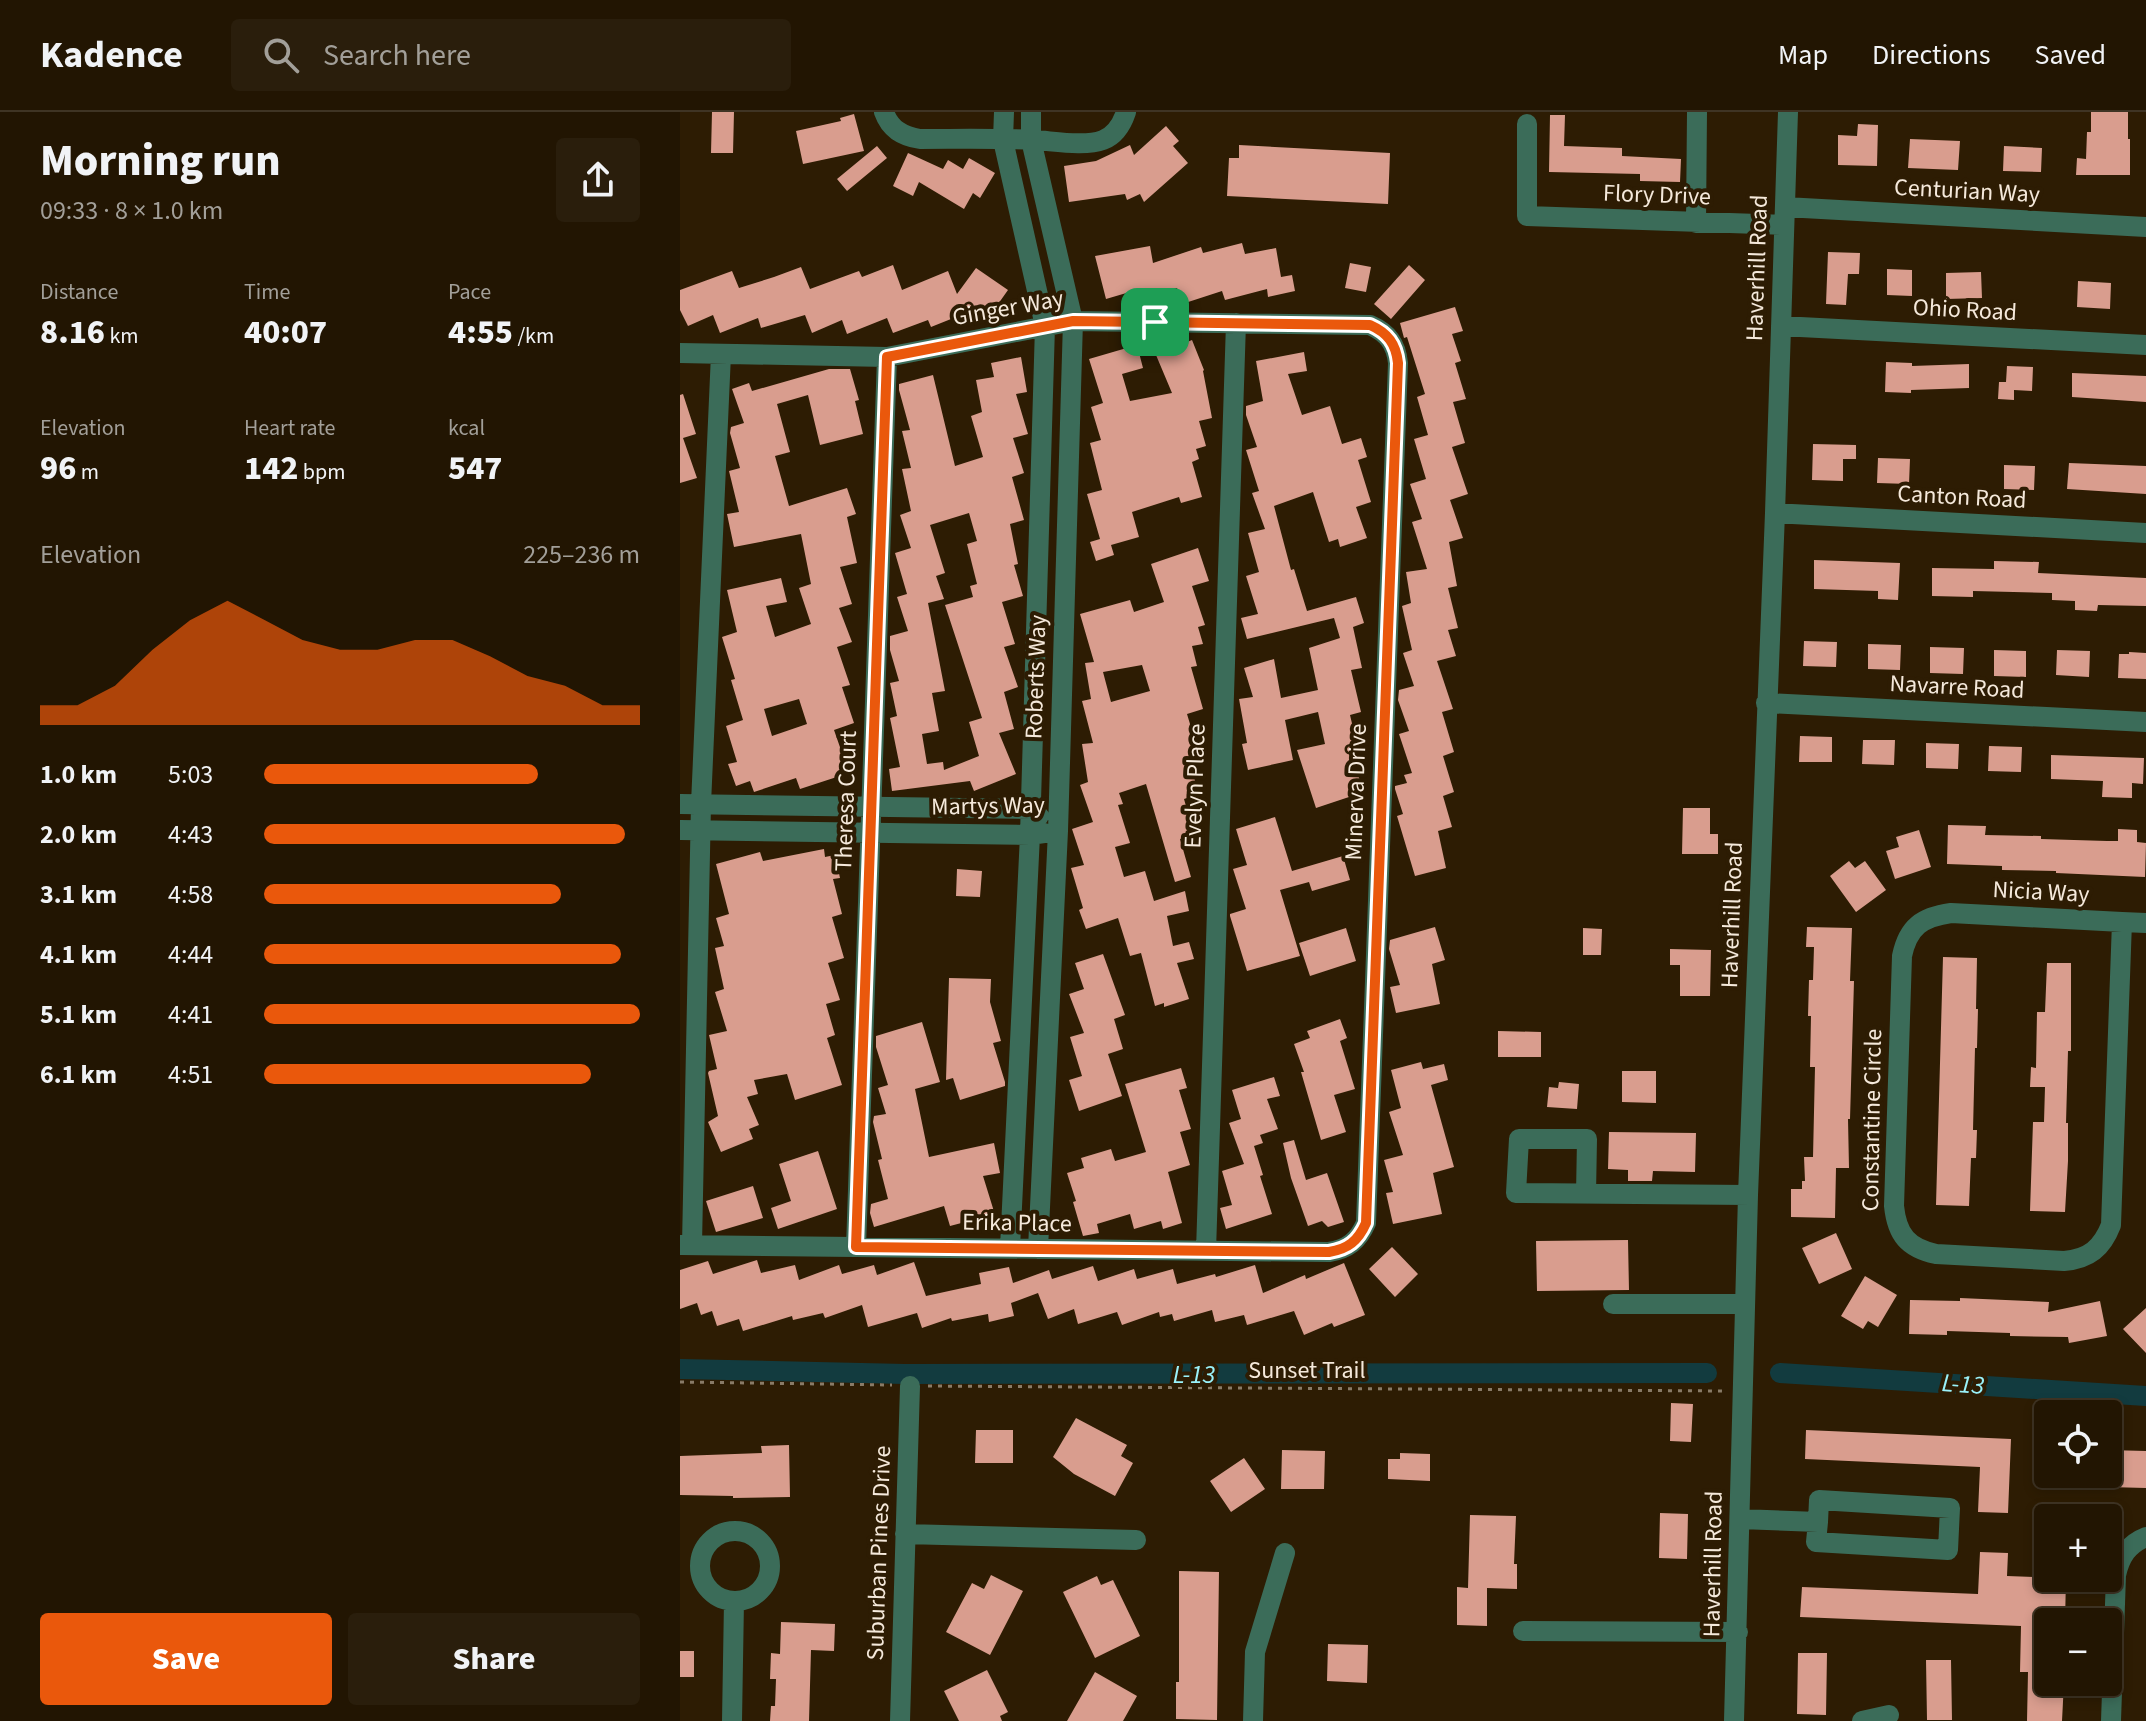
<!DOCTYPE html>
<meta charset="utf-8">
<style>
:root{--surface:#221502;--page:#2a1e0c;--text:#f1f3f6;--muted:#a29f99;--line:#3f3424;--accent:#ea580c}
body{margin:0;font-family:"Source Sans 3",sans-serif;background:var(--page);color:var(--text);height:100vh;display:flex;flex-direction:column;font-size:30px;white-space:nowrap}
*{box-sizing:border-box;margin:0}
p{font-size:26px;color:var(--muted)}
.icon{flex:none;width:44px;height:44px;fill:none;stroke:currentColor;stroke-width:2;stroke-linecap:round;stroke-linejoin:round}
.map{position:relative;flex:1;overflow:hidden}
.side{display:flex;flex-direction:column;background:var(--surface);width:680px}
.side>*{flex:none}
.controls{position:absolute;left:1354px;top:1288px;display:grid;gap:16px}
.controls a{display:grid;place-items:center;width:88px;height:88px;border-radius:8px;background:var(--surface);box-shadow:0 4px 12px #0003,0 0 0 2px var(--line);font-size:40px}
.pin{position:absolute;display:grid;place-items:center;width:68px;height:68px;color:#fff;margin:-34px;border-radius:16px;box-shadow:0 4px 12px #0006}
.round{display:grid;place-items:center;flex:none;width:84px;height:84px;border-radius:8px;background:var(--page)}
.headline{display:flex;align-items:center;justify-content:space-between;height:136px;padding:0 40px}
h1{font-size:44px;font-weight:800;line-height:60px}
.figures{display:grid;grid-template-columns:repeat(3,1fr);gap:12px;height:136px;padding:8px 40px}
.figures div{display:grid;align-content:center}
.figures b{font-size:34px;font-weight:800}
.figures small{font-size:22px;font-weight:400}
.figures p{font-size:22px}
.chart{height:224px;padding:16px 40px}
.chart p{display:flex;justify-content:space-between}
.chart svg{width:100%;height:144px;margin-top:8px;fill:var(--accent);opacity:.7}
.primary-button{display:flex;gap:16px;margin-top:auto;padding:16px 40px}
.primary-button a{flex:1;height:92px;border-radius:8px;background:var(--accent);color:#fff;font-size:32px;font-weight:800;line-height:92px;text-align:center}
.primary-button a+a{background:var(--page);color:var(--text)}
ul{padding:0 40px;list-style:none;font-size:26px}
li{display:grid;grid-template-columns:128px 96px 1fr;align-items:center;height:60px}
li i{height:20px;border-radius:10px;background:var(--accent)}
header{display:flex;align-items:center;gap:48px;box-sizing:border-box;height:112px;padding:0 40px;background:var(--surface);border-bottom:2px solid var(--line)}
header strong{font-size:38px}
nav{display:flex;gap:44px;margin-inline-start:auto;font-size:28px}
.search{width:560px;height:72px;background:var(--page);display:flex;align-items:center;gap:20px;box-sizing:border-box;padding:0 28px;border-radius:8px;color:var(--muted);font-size:30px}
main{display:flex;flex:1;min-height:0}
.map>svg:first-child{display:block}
</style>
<header>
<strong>Kadence</strong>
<div class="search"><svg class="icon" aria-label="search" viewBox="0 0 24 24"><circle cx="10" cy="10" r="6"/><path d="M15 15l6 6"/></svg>Search here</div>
<nav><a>Map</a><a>Directions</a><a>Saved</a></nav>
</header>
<main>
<section class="side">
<div class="headline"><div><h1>Morning run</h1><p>09:33 · 8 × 1.0 km</p></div><a class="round"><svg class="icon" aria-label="share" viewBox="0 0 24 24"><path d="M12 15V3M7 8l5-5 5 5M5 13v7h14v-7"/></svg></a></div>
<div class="figures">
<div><p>Distance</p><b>8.16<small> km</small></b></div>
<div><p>Time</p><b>40:07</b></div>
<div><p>Pace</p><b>4:55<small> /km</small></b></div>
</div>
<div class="figures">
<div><p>Elevation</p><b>96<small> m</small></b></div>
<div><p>Heart rate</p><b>142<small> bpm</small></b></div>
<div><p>kcal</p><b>547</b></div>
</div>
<div class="chart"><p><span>Elevation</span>225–236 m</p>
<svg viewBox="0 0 160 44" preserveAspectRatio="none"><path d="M0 44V38L10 38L20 32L30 21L40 12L50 6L60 12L70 18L80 21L90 21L100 18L110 18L120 23L130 29L140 32L150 38L160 38V44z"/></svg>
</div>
<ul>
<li><b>1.0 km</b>5:03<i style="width:73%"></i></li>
<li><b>2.0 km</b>4:43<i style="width:96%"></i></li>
<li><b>3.1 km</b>4:58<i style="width:79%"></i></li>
<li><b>4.1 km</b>4:44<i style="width:95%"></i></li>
<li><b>5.1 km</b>4:41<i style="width:100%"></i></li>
<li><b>6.1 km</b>4:51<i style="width:87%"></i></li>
</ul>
<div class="primary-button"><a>Save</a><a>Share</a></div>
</section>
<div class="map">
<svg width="1466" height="1609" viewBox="0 0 1466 1609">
<rect width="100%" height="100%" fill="#2d1c03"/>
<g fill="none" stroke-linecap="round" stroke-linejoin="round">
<path stroke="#123b3f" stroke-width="20" d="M0 1257 225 1262 1027 1261
M1100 1261 1466 1284"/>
</g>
<path fill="#d99d8e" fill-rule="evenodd" d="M32 0H54L53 41H31Z
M1411 0H1448V27H1450V63H1396L1397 46 1406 47 1407 20H1411Z
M174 2 184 39 123 52 116 19 161 9 160 6Z
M870 3H885L884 34 942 36V44L1001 47 1000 70 960 69V62L869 60Z
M1178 12 1198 13 1197 54 1158 53V23L1177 24Z
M486 14 499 29 493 34 508 51 464 90 460 82 447 88 445 82 389 90 384 54 416 49 450 33 454 43Z
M1230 27 1280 29 1278 58 1228 56Z
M559 33 710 41 708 92 547 84 549 46H559Z
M197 34 207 46 167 79 157 67Z
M1324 34 1362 36 1361 60 1323 59Z
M228 41 263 57 268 48 283 57 289 46 315 61 300 86 293 81 284 97 239 70 233 84 213 74Z
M562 131 565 142 596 136 601 165 612 163 615 179 588 185 587 177 545 188 542 179 502 192 497 176 461 183 460 177 426 187 415 144 470 134 473 151 521 135 523 141Z
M1148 140 1180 141 1179 162H1168L1166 193 1146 192Z
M670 151 691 155 686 180 665 176Z
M213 153 222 178 268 159 277 182 296 156 328 178 311 202 301 195 251 215 248 208 213 221 207 206 167 222 162 208 132 221 125 203 81 216 78 206 40 221 33 203 8 214 0 198V178L52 159 59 176 94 165 121 155 130 177 179 159 182 165Z
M729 153 745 168 711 207 694 192Z
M1207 157 1232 158V184L1207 183Z
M1301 160 1302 186 1266 187V161Z
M1398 169 1431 171 1430 197 1397 195Z
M775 195 783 219 772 222 781 249 775 251 786 287 773 290 785 331 772 335 788 382 770 388 783 426 769 430 777 474 768 476 778 516 768 518 776 544 757 549 773 597 762 600 774 640 763 644 774 680 763 684 772 715 758 719 766 756 735 764 717 704 723 702 715 677V674L727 671 724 663 732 661 719 622 729 619 718 588 719 578 734 574 723 541 732 538 722 494 731 491 726 460 747 457 732 410 742 407 730 372 746 367 734 327 748 323 737 285 745 282 727 225 724 226 720 211Z
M512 228 524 258 523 259 532 306 519 309 526 334 516 337 519 347 512 350 522 385 501 391 499 385 452 400 459 425 431 433 434 443 416 449 410 430 420 427 407 382 422 378 410 331 421 328 411 295 423 291 409 247 457 233 463 256 442 262 450 289 492 281 476 243Z
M624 240 627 259 608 262 622 303 650 294 662 332 681 326 687 345 678 348 691 390 676 395 687 426 660 435 658 427 649 430 633 380 594 394 611 458 614 457 627 499 676 485 684 511 673 515 682 556 671 558 681 600 670 603 679 641 671 643 684 680 636 696 617 638 645 632 638 600 605 608 613 648 568 658 562 632 567 631 559 587 573 585 564 556 594 547 601 586 638 578 629 536 660 526 654 506 567 527 561 506 578 502 566 464 579 460 568 421 585 417 572 381 579 379 566 338 577 335 566 303V294L583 289 576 249Z
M341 245 347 280 336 282 348 322 333 326 344 361 332 365 344 408 330 412 338 452 334 453 343 484 322 490 335 532 324 535 338 575 324 580 334 617 319 621 336 662 294 679 290 669 212 679 209 657 220 655 210 606 217 604 210 571 219 569 210 538V524L228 519 217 485 227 482 215 441 231 436 220 403 231 399 222 357 231 356 222 319 230 318 219 278V272L253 263 275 354 303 345 291 304 302 300 296 268 314 265 311 251ZM289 401 297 429 287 432 297 472 290 474 293 485 265 493 302 606 289 610 299 644 264 658 263 650 247 652 242 622 259 619 252 581 265 579 248 491 264 487 256 464 265 461 250 413Z
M1206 250 1232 251V254L1289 252V276L1231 278V281L1205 280Z
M1327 254 1353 255 1352 279 1334 278V288L1318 287 1319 270H1326Z
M149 257H170L179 288 175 289 183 322 140 333 128 283 97 292 110 340 95 344 109 394 167 376 176 402 167 405 177 451 160 455 172 492 159 496 172 530 157 535 170 573 162 575 174 611 154 618 169 661 120 677 116 666 74 680 70 669 56 674 48 652 57 650 46 614 63 608 51 568 55 567 42 525 57 520 47 478 101 466 107 490 86 494 95 525 131 512 119 476 131 472 121 422 54 435 47 402 59 400 49 359 60 356 50 321 51 315 64 311 52 277 69 271 72 279ZM119 587 127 612 92 624 84 597Z
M1392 261 1466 264V290L1392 285Z
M3 282 16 322 3 326 17 366 0 371V283Z
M1133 332 1176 333V347H1163V369L1132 368Z
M1198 346 1230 347 1229 372 1197 371Z
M1389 351 1466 354V382L1387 377Z
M1324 353 1355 354 1354 378 1324 377Z
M518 436 529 469 512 474 525 513 518 515 523 532 512 534 517 554 511 555 523 597 507 602 519 642 508 645 519 682 504 687 514 723 500 727 511 765 495 770 466 672 439 681 443 692 438 693 450 731 435 735 444 765 465 759 474 789 505 779 509 799 487 804 493 834 509 830 514 847 497 851 509 887 484 895V891L475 894 461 841 450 844 438 806 406 817 399 798 403 796 391 756 404 753 392 717 413 710 400 673 408 670 402 632 413 631 402 589 411 587 405 551 414 550 400 502 450 488 454 500 484 490 471 452ZM462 553 470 579 431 590 423 560Z
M1134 448 1220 451 1218 488 1198 487V479L1134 477Z
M1314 449 1359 450 1358 461 1466 466V494L1418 493 1417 499 1395 498V489L1372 488V481L1293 479V485L1252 484V456L1314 457Z
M1124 529 1157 530 1156 555 1123 554Z
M1188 532 1221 533 1220 558 1188 557Z
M1250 535 1284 536 1283 562 1250 561Z
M1314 538 1346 539V565L1314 564Z
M1377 538 1410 539 1409 565 1376 563Z
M1449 540 1466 541V567L1438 566 1439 542H1449Z
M1120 624 1152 625V650H1119Z
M1183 628H1215L1214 653 1182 652Z
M1246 631 1279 632 1278 657 1246 656Z
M1309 634 1342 635 1341 660 1308 659Z
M1371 643 1464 646 1463 672 1452 671V686L1422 685 1423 669 1371 667Z
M1003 696H1030V722H1038V742H1002Z
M595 705 612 759 663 744 670 768 632 779 629 770 600 778 620 844 567 859 550 804V802L566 797 553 757 567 753 556 717Z
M1268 713 1306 714 1305 723 1361 724V727L1427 729H1438V717L1457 718V730L1466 731 1465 765 1376 761V759L1322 758V754L1267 752Z
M1239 718 1251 755 1215 767 1206 739 1219 735 1216 725Z
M144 737 145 745 155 743 160 766 153 767 162 802 152 805 164 846 148 851 160 888 146 892 155 923 147 926 162 973 115 988 107 962 74 968 78 982 67 985 79 1013 69 1017 73 1027 41 1040 28 1010 38 1004 28 961 29 959 37 957 29 923 47 919 35 880 44 877 35 836 44 834 36 806 49 802 36 752 80 740 83 749Z
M1169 749 1175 756 1185 749 1206 778 1176 800 1150 764Z
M277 757 302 759 300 785 276 784Z
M755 815 765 848 752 852 760 892 716 901 710 875 720 873 709 837 710 828Z
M1127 815 1172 816 1170 869H1174L1170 1007H1168L1169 1056H1156L1155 1106 1111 1105V1077H1122V1069H1125L1124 1045H1133L1135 955H1130L1131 904H1128L1129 868H1133L1134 835H1126Z
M666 816 676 849 630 864 619 831Z
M903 816 922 817 921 843H903Z
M990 837 1031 838 1030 884H1000V853H990Z
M423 842 445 903 434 907 443 937 428 942 442 984 399 999 389 968 402 964 390 925 404 921 389 882 404 877 395 851Z
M1263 845 1297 846 1296 897H1298L1297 936H1295L1293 1018H1297L1296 1046H1291L1289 1094 1256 1093Z
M1367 851H1391V939H1388L1386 1011H1388V1049L1385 1100 1350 1099 1353 1010H1364L1365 975H1350L1351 955 1356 956 1357 900H1365Z
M269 866 311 867 310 890 321 929 313 931 325 970V974L280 988 273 966 266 968Z
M660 907 667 926 660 929 675 977 654 983 666 1020 641 1028 621 960H624L614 932 630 926 627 919Z
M242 910 260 970 235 977 249 1045 314 1031 320 1061 303 1064 316 1106 290 1114 289 1109 270 1114 264 1094 194 1115 190 1101 191 1092 208 1087 198 1048 202 1047 193 1010 194 1004 206 1002 198 976 208 973 196 935V924Z
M818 919 861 920V945H818Z
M741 950 743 957 764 952 768 968 751 973 774 1055 753 1061 762 1102 713 1112 706 1081 713 1080 704 1048 723 1043 709 1000 721 996 711 958Z
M501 956 507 976 499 978 511 1017 500 1020 510 1053 488 1060 502 1111 483 1117 481 1109 454 1117 450 1102 417 1112 419 1121 403 1124 393 1090 396 1089 387 1061 404 1056 401 1046 431 1037 435 1049 466 1040 445 972Z
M942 959H976V991L942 990Z
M594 965 600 984 587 987 598 1017 580 1023 583 1031 574 1034 583 1063 580 1064 592 1102 546 1117 540 1096 552 1093 542 1059 564 1052 549 1011 561 1007 552 978Z
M879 970 899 972 897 997 867 995 869 975 878 976Z
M929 1020 1016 1021 1015 1060 973 1059 972 1069H948V1058L928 1057Z
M614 1028 626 1068 647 1061 664 1110 648 1115 642 1109 628 1114 611 1066 603 1031Z
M138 1039 157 1097 98 1117 91 1096 111 1089 99 1052Z
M73 1074 83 1106 36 1120 26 1089Z
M1156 1121 1172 1157 1139 1172 1122 1136Z
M948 1128 949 1178 857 1179 856 1129Z
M712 1135 738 1162 715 1185 689 1157Z
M77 1148 81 1161 115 1153 119 1168 159 1153 162 1162 194 1153 197 1163 234 1150 246 1184 301 1172 299 1161 329 1155 333 1171 369 1158 372 1167 413 1154 418 1169 454 1157 457 1167 493 1157 497 1172 535 1162 536 1165 575 1153 583 1181 625 1163 626 1167 664 1151 685 1203 654 1215 652 1211 624 1223 614 1199 567 1213 564 1203 535 1210 532 1198 494 1209 492 1202 480 1205 479 1200 442 1213 437 1200 398 1212 394 1197 368 1207 358 1181 331 1191 334 1204 309 1210 308 1202 272 1209 271 1206 242 1216 237 1201 188 1215 182 1193 145 1206 143 1201 113 1208 112 1204 63 1219 59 1207 37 1214 32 1199 21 1203 17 1191 0 1197V1158L28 1149 33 1162Z
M1185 1164 1217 1183 1198 1215 1188 1209 1183 1217 1161 1204Z
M1280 1186 1369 1190 1368 1200 1420 1189 1427 1224 1389 1231 1388 1225 1330 1224V1221L1267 1219V1223L1229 1222 1230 1188 1280 1189Z
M1466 1196V1241L1443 1217Z
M991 1291 1013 1292 1011 1330 990 1329Z
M396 1306 447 1333 441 1344 453 1351 435 1384 394 1362 373 1345Z
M296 1318H333V1351H295Z
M1126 1318 1331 1327 1328 1401 1298 1400 1300 1355 1125 1347Z
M109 1333 110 1385 53 1386V1384L0 1383V1344L82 1341 81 1334Z
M602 1338 645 1339 644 1377H601Z
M1428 1338 1466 1339V1376L1428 1375Z
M720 1341 750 1342V1369L708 1367V1347H720Z
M564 1346 585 1377 551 1400 530 1369Z
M980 1401 1008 1402 1007 1447 979 1446Z
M790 1403 836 1404 834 1452H837V1477L807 1476V1514L777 1513V1475L788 1476Z
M1300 1440 1328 1441 1327 1464 1386 1466 1385 1510H1368V1570H1384L1382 1609H1347L1348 1560H1340L1341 1514 1120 1505 1122 1475 1298 1482Z
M499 1459 539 1460 537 1608 496 1607V1570H499Z
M311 1463 343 1479 310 1543 266 1520 292 1471 304 1477Z
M417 1464 421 1473 433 1468 460 1524 415 1546 383 1480Z
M101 1510 155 1512 154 1539 131 1538 129 1609H90L91 1594H95L96 1567H90L91 1541 100 1542Z
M648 1532 688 1533 687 1571 647 1569Z
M0 1539H14V1565H0Z
M1118 1541H1147L1146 1603 1117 1602Z
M1246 1548H1271L1272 1608H1247Z
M307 1558 328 1600 320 1604 322 1609H279L264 1579Z
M415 1560 457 1584 443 1609H387Z"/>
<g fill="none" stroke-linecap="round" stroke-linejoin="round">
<path stroke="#897b67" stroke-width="3" stroke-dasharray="4 6" stroke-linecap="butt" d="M0 1270 212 1273
M248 1274 1044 1279"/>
<path stroke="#3b6c59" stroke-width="20" d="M204 0C210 17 222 24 240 27 278 27 316 26 354 28 373 29 405 35 423 28 436 23 442 12 446 0
M324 0 323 28 365 214 350 723 330 1136
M351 0V28L393 209 378 719 358 1137
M847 12V104L1104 113
M1105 95 1466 115
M1016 111 1017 0
M1101 214 1466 233
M0 241 207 245 393 209 690 213C708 221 716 232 718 251L686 1111C678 1129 668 1137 649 1140L0 1133
M1095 401 1466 421
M1086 591 1466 610
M0 692 351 697 359 704
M0 718 350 723 364 721
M1442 810 1431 1113C1422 1136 1409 1147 1384 1149L1256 1142C1228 1136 1217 1123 1214 1094L1222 844C1228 815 1242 805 1271 801L1442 810 1466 811
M906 1082 907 1027H839L836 1081 1068 1083
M12 1133 21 692 41 242
M176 1135 207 245
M526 1139 556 211
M933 1192H1065
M1060 1407 1138 1410 1136 1430 1268 1438 1270 1396 1139 1388 1138 1410
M20 1454a35 35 0 1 1 70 0a35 35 0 1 1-70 0Z
M225 1422 456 1428
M843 1519 1058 1520
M52 1609 54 1489
M220 1609 230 1274
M573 1609 575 1540 605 1441
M1054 1609 1068 1083 1095 401 1108 0
M1182 1609 1209 1603
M1431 1609 1436 1463C1440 1445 1448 1432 1466 1425"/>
</g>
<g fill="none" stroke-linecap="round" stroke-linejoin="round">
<g stroke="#fff" stroke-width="16">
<path id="route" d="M393 209 690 213C708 221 716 232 718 251L686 1111C678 1129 668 1137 649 1140L176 1135 207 245Z"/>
</g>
<use href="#route" stroke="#ea580c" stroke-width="10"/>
</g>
<g text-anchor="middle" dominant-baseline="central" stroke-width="8" stroke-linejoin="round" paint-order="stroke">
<g font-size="24" fill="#f5e9db" stroke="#2d1c03">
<text transform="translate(1287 79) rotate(3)">Centurian Way</text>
<text transform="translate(977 83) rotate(2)">Flory Drive</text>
<text transform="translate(1077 156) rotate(-88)">Haverhill Road</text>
<text transform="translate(328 196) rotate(-10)">Ginger Way</text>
<text transform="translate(1285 198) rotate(3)">Ohio Road</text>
<text transform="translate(1282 385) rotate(3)">Canton Road</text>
<text transform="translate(356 565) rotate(-88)">Roberts Way</text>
<text transform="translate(1277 575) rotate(3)">Navarre Road</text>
<text transform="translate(515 674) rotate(-88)">Evelyn Place</text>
<text transform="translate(676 680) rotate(-88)">Minerva Drive</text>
<text transform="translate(166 689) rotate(-88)">Theresa Court</text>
<text transform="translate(308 694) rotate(-1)">Martys Way</text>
<text transform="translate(1361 780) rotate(3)">Nicia Way</text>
<text transform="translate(1052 803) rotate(-88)">Haverhill Road</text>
<text transform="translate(1192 1008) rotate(-89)">Constantine Circle</text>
<text transform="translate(337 1111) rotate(1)">Erika Place</text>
<text x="627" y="1258">Sunset Trail</text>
<text transform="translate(199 1441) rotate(-88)">Suburban Pines Drive</text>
<text transform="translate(1033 1452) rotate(-89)">Haverhill Road</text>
</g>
<g font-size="26" font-style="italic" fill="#9af2fa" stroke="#2d1c03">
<text x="514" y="1262">L-13</text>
<text transform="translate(1283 1272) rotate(4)">L-13</text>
</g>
</g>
</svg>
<div class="controls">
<a><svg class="icon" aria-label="locate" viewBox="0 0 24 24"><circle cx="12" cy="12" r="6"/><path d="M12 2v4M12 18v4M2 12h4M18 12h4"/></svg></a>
<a>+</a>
<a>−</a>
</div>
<div class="pin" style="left:475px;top:210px;background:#1e9e55"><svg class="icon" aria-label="arrive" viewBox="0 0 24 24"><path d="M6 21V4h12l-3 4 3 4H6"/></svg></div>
</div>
</main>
